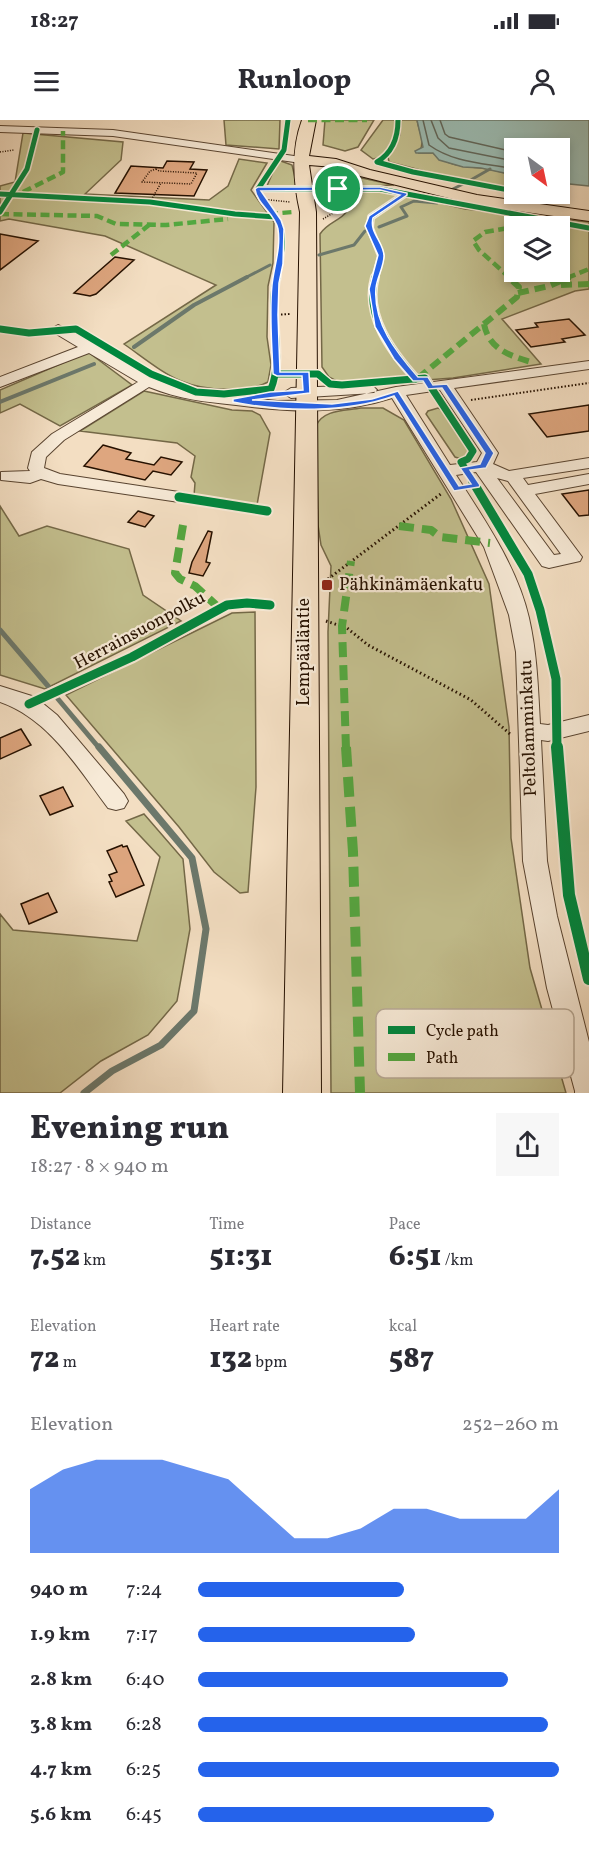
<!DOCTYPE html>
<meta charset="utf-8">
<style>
:root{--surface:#fff;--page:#f7f7f7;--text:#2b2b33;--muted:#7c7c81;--accent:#2563eb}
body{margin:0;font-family:Vollkorn,serif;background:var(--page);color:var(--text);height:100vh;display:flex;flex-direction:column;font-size:22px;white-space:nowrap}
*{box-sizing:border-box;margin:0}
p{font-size:20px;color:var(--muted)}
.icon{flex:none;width:33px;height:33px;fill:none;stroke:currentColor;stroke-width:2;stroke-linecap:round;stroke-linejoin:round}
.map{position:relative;height:973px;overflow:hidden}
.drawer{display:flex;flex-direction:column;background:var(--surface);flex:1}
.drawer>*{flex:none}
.needle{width:39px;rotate:147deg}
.buttons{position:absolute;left:504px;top:18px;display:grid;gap:12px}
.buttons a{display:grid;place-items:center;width:66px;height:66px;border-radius:0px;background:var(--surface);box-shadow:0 3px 9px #0003;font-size:30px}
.pin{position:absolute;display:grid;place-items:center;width:51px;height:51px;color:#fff;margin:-26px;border:3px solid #fff;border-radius:50%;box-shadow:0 2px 6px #0007}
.round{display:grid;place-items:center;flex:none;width:63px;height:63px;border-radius:0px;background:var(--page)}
.summary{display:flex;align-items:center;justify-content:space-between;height:102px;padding:0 30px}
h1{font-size:33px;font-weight:800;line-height:45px}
.stats{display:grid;grid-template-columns:repeat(3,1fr);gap:9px;height:102px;padding:6px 30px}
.stats div{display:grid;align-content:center}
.stats b{font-size:30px;font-weight:800}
.stats small{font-size:16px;font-weight:400}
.stats p{font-size:16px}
.chart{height:168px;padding:12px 30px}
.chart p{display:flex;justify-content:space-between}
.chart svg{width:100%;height:108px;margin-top:6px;fill:var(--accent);opacity:.7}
ul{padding:0 30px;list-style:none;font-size:20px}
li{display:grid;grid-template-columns:96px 72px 1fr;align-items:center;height:45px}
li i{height:15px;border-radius:8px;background:var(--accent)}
.status{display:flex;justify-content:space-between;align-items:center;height:42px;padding:0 30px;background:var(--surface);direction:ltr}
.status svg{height:16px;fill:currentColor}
header{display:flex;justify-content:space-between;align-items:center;height:78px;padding:0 30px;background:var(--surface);font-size:27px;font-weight:800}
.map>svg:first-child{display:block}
</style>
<div class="status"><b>18:27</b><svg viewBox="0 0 49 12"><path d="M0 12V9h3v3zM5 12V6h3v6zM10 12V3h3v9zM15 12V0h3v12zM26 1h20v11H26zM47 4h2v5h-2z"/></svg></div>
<header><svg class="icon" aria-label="menu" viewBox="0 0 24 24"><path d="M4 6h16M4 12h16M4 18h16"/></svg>Runloop<svg class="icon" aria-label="person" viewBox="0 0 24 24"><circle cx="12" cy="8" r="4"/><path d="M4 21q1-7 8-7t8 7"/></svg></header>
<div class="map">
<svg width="589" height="973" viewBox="0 0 589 973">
<rect width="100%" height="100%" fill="#f3dec2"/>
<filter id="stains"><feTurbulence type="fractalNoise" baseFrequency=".00333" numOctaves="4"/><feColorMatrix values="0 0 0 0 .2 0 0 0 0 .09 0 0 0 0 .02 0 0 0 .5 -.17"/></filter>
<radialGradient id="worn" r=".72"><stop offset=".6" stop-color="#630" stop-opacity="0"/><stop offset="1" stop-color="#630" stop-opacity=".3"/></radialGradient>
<path fill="#c3bf8e" stroke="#746847" stroke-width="1.5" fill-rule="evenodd" d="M224 0H280L279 29 226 25Z
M325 0H374L358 27 345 31 323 25Z
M383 0H396L395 15 383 37 373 39 361 30Z
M401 0H417C419 13 426 20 419 33H433C448 46 462 46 481 48 493 49 503 53 514 55V70L463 61 389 42 388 37 400 15Z
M23 13 123 22 121 40 85 74 209 80 228 66 239 39 267 43 251 70 274 102 273 143 268 166 267 217 271 245 268 262C258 268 247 268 236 269 183 272 165 253 124 224L216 165 105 116 9 99 0 101V66L15 62Z
M278 40 292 45 297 66H267Z
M330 46 362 58 394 65 342 67 339 65Z
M354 71H388L465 89 589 102V169L575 171 502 199 541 244 453 258 346 266 329 257 322 247 320 114C331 97 354 101 349 73ZM514 106H560V152H514Z
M88 232 132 265 60 306 20 284 0 293V270Z
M144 271 232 290 252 291 260 295 270 313 257 385 194 376 195 363 191 357 195 336 177 323 80 311Z
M361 288H383L404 300 451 379 489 464 509 607 511 718 530 848 566 973H331L328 512 331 446 321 425 318 405 316 306C323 289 346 291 361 288Z
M438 288 445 291 471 331 465 340 455 337 426 294 428 291Z
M0 386 19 416 47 406 129 429 143 475 181 501 45 569 0 555Z
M255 492 256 667 248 772 240 773 214 752 179 707 66 575 232 493Z
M144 694 183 739 190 809 177 881 148 915 101 941 60 973H0V794L13 810 137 821 160 737 126 701Z"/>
<path fill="#9bbcb3" stroke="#6c786b" stroke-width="1.5" d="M417 0H589V66L560 63V28H514V55L481 48 463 47 439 40 433 33H416L415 31 423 27Z"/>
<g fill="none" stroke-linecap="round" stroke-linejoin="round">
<path stroke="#60665a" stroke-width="1.5" d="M423 0 429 25C454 43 484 43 514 49
M431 0 438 18 449 28 514 41
M440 0 445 14 449 17 514 32"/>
<path stroke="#6c786b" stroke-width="3" d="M469 61 490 49
M451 70 463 64
M379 107 407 96 401 87 414 81 437 83
M319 135 354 125 365 111
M245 158 270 145"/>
<path stroke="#6c786b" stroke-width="4" d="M134 227 194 185 247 157
M0 282 94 244"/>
<path stroke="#6c786b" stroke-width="5" d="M0 510 48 566
M58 579 100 629"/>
<path stroke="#6c786b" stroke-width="7" d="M84 973 112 951 161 925 194 891 206 809 192 738 99 627"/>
</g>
<path fill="#dea67f" stroke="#261100" stroke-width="1.5" d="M167 41 194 42 190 49 207 50 194 76 115 73 131 46 163 48Z
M0 114 38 121 0 150Z
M115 137 134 140 96 174 90 176 74 173Z
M569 199 585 215 562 219 565 222 531 227 516 210 538 207 535 203Z
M589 285V311L547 317 529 294Z
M103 325 131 333 126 339 154 345 161 337 182 342 171 355 153 351 145 360 84 346Z
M589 370V395L579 396 562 374Z
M138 391 154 396 145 407 128 402Z
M208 411 212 412 206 442 210 443 203 456 189 453 192 442Z
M21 609 31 625 0 639V618Z
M63 667 73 686 50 695 40 676Z
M122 725 123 727 127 726 144 765 116 777 109 762 112 761 109 755 117 752 107 731Z
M48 773 57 792 29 804 21 784Z"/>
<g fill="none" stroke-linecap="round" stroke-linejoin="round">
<g stroke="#594430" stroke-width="2">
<path id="minor" d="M0 6 113 10 301 37 306 40 301 43 113 16 0 12Z
M58 205 96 224 147 254 175 267 204 273 277 281 337 280 396 267 589 241V249L454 268 498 333 493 344 509 351 589 338V348L523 358 528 365 589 354V364L535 374 582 437 580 441 549 448 542 446 476 352 456 355C484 399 517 446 529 498 537 533 538 568 540 604L548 605 589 595V611L548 621 541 620 547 741 557 796 589 922V973H575V971L547 868 523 741 516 532 509 495 484 427 392 278C341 295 288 292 236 285 206 282 178 279 149 267L64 320 46 337 44 348 60 354 179 372 185 373 188 377 185 381 179 382 58 364 41 359 30 363 1 360V352L30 351 28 348 32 332 52 314 138 262 89 233 0 267V257L78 227 53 212 51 209ZM440 270 482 333 477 342 450 345 406 275ZM497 358 508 361 561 434 554 435Z
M369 265 374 267 377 270 374 273 291 278 283 273 291 268Z
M0 566 35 577 57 595 124 674 128 681 124 688 116 690 108 688C78 648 49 599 0 582Z"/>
</g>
<g stroke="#261100" stroke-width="2">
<path id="major" d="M302 0H316L309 36 336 39 370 50 477 75 589 91V101L477 85 360 56 334 47 309 45 316 92 321 973H283L300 92C293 61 291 30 302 0Z"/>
</g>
<path stroke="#261100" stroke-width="1.5" stroke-dasharray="1 1.5" stroke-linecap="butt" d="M0 32 14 30
M156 49 159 51 197 53 191 64 142 62 150 51Z
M261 79 290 82
M150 82 161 63
M323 99 335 92 341 80 331 56"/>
<path stroke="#261100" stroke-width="2" stroke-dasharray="1.5 2" stroke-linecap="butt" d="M274 195 290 194
M471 280 589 263"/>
<path stroke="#261100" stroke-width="3" stroke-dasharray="1.5 3" stroke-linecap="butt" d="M328 459 442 373
M326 501 347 508 368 525 471 580 510 614"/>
<use href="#minor" fill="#f7ead7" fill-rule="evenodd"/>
<use href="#major" fill="#f3dec2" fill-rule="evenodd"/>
<path stroke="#53a840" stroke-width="4.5" stroke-dasharray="9 4.5" stroke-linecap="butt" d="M308 0H367
M23 72 63 52V11
M0 94 97 96 116 104 166 105 228 99
M269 94 293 92
M111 135 149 105
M510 158 479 130 473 121 485 112 514 107
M567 158 589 149"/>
<path stroke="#53a840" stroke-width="6" stroke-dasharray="11 6" stroke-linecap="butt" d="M561 165 589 164
M518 173 549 166 570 157
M484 204C489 230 511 236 534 243
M418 258 517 177 519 167 508 157"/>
<path stroke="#53a840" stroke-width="8" stroke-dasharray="15 8" stroke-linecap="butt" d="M183 405 175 453 180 459 195 466 219 488
M399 406 431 410 440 417 490 423
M346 629 342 506 351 441"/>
<path stroke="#53a840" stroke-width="10" stroke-dasharray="20 10" stroke-linecap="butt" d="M346 627 353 732 360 973"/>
<g stroke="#f7ead7" stroke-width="8">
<path id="cycleway-far3" d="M398 0C398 17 392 33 377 42L413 52 514 71
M258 69H380L589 108
M0 74 150 82 235 94 276 97
M0 92 27 49 37 10
M276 158C281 141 287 113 276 97 270 88 260 80 258 69L284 30 288 0
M375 158 381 136 370 108 371 97 405 74"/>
</g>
<g stroke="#f7ead7" stroke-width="10">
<path id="cycleway-far2" d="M375 157C364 196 392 232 416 259
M0 209 29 213 76 209 151 254 196 272 224 274 271 269C285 234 267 194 277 157
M277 254H318L330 264 342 265 425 258 473 331 468 339 461 342 474 363"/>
</g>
<g stroke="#f7ead7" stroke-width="13">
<path id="cycleway-far1" d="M473 362 528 454 540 490 556 559 557 629
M179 377 267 391
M29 584 132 537 227 485 247 483 270 485"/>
</g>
<g stroke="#f7ead7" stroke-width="16">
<path id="cycleway" d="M557 627 569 775 589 859"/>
</g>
<use href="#cycleway-far3" stroke="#00873e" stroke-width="5"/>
<use href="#cycleway-far2" stroke="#00873e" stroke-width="7"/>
<use href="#cycleway-far1" stroke="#00873e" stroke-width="9"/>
<use href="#cycleway" stroke="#00873e" stroke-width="12"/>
</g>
<path fill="#2563eb" stroke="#fff" stroke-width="1.5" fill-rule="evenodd" d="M258 67H380L407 73V75L373 98C369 113 384 122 384 136 384 147 377 157 376 168 373 203 396 232 418 257H428L433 265 447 264 494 333 486 348 470 350 480 365 479 367 454 371 394 276C347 293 282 292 233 282V279L270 272 303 270 302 256H277L273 254C272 225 269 194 272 165 274 146 281 128 278 109 275 93 257 85 255 69ZM380 70 400 75 369 96 365 106 378 135 369 169 375 207 394 239 413 261H423L428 269 442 268 485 333 480 344 460 348 471 364 459 366 398 271 372 279 332 284 252 280 310 273 309 252H280L278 195 279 163 283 144 284 109 281 100 261 71Z"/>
<rect fill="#8f2418" stroke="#f7ead7" stroke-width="2" x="321" y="459" width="12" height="12" rx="3"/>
<g text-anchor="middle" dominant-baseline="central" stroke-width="4.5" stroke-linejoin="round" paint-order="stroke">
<g font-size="18" fill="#261100" stroke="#f7ead7" text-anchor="start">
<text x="339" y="465">Pähkinämäenkatu</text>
</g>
<g font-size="18" fill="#261100" stroke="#f7ead7">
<text transform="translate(140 511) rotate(-28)">Herrainsuonpolku</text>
<text transform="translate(304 532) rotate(-90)">Lempääläntie</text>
<text transform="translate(529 608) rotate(-92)">Peltolamminkatu</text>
</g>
</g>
<rect x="376" y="889" width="198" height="69" rx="9" fill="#f7ead7" stroke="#b8a996" stroke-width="1.5"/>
<rect x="388" y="906" width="27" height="8" fill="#00873e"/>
<rect x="388" y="933" width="27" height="8" fill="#53a840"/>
<g font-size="16" fill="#261100">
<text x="426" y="916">Cycle path</text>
<text x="426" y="943">Path</text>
</g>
<rect width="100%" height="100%" filter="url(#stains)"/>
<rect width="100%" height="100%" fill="url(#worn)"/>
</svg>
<div class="buttons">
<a><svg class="needle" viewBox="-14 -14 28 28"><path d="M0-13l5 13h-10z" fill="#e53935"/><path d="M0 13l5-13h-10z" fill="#7c7c81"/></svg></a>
<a><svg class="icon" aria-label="layers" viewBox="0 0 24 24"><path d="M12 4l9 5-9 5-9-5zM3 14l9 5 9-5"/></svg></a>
</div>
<div class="pin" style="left:338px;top:69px;background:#1e9e55"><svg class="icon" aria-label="arrive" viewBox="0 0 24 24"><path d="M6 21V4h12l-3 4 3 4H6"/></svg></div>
</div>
<section class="drawer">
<div class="summary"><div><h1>Evening run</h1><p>18:27 · 8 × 940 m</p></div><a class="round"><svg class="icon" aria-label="share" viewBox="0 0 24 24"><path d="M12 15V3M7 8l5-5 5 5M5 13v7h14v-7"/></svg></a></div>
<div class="stats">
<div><p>Distance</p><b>7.52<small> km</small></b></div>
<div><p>Time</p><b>51:31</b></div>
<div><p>Pace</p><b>6:51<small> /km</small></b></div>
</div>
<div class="stats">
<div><p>Elevation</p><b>72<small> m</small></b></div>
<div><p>Heart rate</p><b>132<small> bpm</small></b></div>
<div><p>kcal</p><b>587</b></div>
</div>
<div class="chart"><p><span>Elevation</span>252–260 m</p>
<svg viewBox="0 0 160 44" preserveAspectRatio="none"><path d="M0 44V18L10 10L20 6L30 6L40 6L50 10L60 14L70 26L80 38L90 38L100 34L110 26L120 26L130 30L140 30L150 30L160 18V44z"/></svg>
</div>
<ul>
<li><b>940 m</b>7:24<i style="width:57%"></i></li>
<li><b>1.9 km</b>7:17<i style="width:60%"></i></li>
<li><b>2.8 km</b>6:40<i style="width:86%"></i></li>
<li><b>3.8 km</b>6:28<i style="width:97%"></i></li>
<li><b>4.7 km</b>6:25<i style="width:100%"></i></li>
<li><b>5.6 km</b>6:45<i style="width:82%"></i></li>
</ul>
</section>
